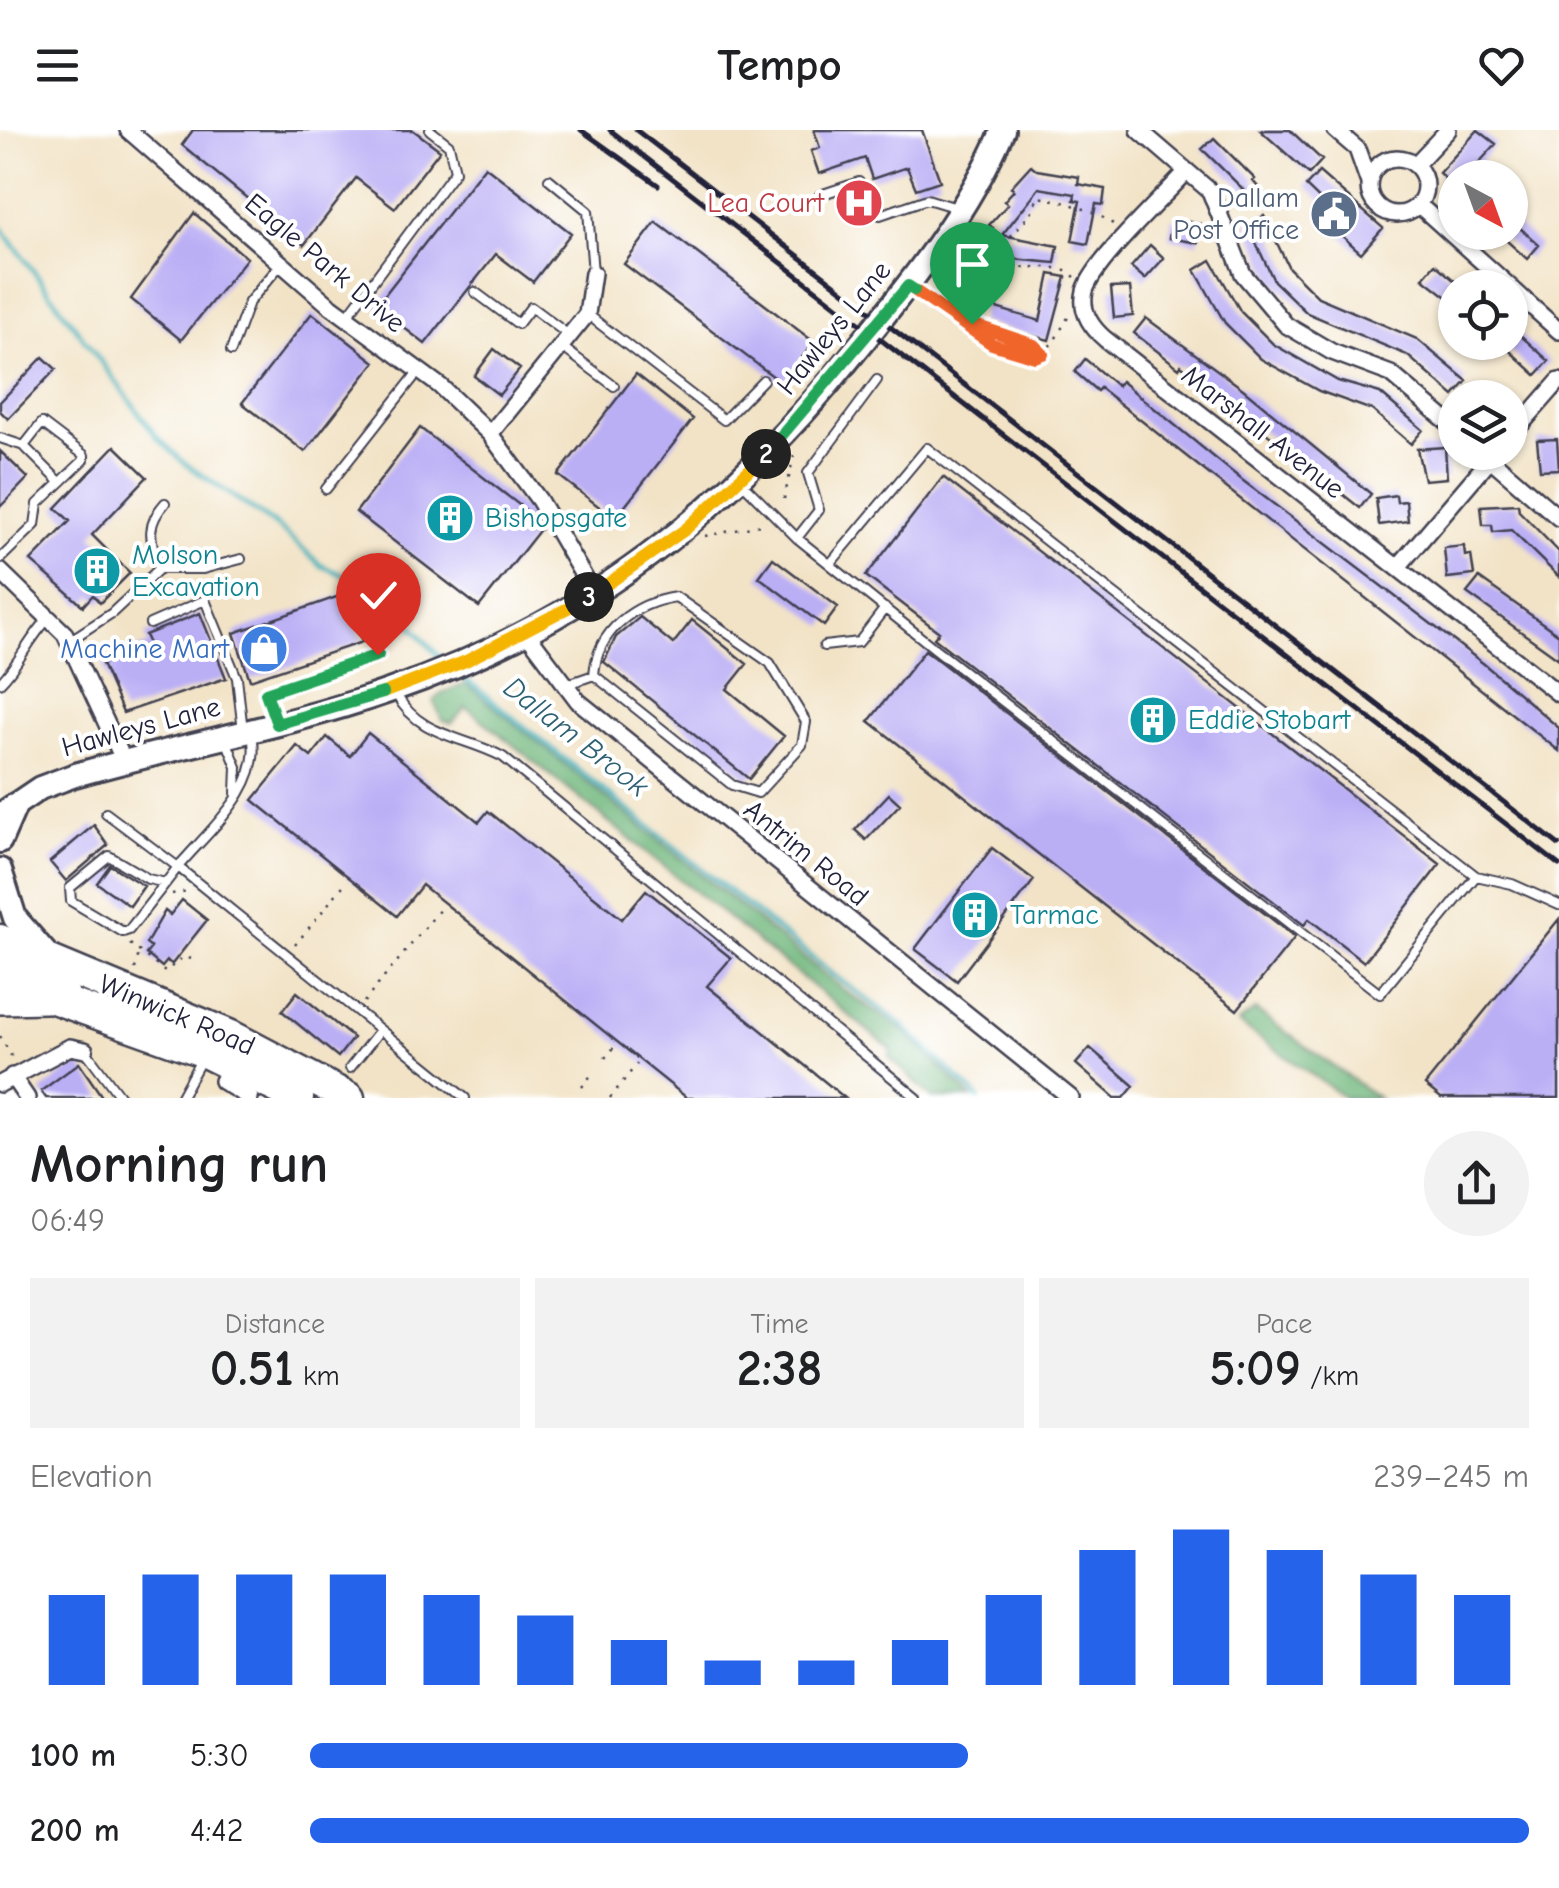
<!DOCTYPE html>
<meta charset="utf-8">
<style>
:root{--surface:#fff;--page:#f2f2f2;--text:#202124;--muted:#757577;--accent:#2563eb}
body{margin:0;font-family:"Comic Neue",sans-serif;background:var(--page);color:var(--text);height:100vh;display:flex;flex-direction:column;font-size:38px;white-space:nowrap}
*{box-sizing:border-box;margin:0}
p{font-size:32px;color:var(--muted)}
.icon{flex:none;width:55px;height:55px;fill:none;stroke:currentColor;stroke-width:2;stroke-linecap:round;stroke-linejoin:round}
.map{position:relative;height:968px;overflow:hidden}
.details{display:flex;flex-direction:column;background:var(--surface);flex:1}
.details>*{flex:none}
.needle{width:65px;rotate:139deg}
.fabs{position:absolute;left:1438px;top:30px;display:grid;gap:20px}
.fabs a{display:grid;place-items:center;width:90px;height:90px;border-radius:50%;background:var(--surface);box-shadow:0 2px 8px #0004;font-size:50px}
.pin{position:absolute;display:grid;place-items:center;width:85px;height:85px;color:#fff;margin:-102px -42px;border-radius:50% 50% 50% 0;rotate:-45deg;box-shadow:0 0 10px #0007}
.pin .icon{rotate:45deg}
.km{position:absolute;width:50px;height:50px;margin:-25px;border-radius:50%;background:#222;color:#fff;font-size:28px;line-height:50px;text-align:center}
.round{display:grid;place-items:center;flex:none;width:105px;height:105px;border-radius:52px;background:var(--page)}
.overview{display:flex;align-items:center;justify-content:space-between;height:170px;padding:0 30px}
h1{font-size:55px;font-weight:600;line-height:75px}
.metrics{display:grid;grid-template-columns:repeat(3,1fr);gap:15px;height:170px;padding:10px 30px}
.metrics div{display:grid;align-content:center;border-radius:0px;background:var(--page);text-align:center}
.metrics b{font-size:50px;font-weight:600}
.metrics small{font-size:28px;font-weight:400}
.metrics p{font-size:28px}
.chart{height:280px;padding:20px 30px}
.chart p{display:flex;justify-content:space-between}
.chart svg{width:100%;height:180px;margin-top:10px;stroke:var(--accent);stroke-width:6}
ul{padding:0 30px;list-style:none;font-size:32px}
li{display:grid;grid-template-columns:160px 120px 1fr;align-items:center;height:75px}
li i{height:25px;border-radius:12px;background:var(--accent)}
header{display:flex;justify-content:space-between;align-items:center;height:130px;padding:0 30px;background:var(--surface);font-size:45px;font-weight:600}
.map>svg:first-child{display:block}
</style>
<header><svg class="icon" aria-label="menu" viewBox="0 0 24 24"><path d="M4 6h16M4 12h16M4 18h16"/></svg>Tempo<svg class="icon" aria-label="heart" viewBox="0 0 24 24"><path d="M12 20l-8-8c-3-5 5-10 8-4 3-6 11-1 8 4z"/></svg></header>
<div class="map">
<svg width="1559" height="968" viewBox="0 0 1559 968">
<rect width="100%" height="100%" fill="#fff"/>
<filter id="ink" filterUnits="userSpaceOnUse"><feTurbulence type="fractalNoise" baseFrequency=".01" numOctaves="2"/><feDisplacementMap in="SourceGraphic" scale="20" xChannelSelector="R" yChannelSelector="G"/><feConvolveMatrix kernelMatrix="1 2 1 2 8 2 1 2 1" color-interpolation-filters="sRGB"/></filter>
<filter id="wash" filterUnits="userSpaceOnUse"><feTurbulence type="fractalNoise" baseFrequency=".0048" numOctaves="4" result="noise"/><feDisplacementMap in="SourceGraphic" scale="40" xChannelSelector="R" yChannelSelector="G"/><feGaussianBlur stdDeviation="2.25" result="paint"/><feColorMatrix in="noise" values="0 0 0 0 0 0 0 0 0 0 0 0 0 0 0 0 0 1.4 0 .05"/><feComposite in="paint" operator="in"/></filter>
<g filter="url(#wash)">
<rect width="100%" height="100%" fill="#f2e3c6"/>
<path fill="#72b87e" stroke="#4a6d5c" stroke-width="2.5" d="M466 554 846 862 903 900 972 968H932L889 927 892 920 466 577 452 593 442 590 434 571 441 563Z
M1255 880 1378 968H1345L1238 893Z"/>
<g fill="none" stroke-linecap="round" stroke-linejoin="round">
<path stroke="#3daeb7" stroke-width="5" d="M0 96 157 307 183 332 278 397 322 436 356 450 401 484 443 531
M459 544 841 851 900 893 979 968"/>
</g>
<g id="blocks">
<path fill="#baaef5" d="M193 0H413L440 20 395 78 356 48 304 115 182 15Z
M814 0H922L940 51 916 59 907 37 872 49 865 28 819 44 811 21 820 18Z
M1260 0H1290L1322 30 1309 44Z
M1478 0 1496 14 1465 48H1455V58L1439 43Z
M1214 8 1255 49 1253 51 1262 62 1250 73 1240 62 1243 59 1202 19Z
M1031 35 1037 40 1079 47 1078 54 1105 59 1103 75 1096 74 1088 114 1072 111 1080 71 1074 70 1075 64 1039 58 1002 105 1058 116 1055 133 1001 128 971 163 975 167 965 178 952 168 962 157 957 153 990 115 973 99 989 103 993 98 989 95 1008 74 1004 71 1014 60 1011 57Z
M485 36 571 103 533 152 496 124 425 214 376 176Z
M1319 42 1383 98 1361 123 1321 87 1329 78 1306 56Z
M194 83 247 128 181 210 131 169Z
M1264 86 1289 138 1318 167 1417 209 1467 251 1454 266 1407 225 1307 183 1274 151 1247 94Z
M1172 89 1201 94 1198 113 1169 108Z
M1510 89 1539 115 1527 129 1497 102H1510Z
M656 92 814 212 782 253 624 134Z
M1150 115 1164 128 1145 149 1131 137Z
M1211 130 1241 182 1273 214 1338 251 1380 263 1423 300 1411 314 1372 280 1319 261 1261 229 1225 193 1195 140Z
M1435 134 1455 151V173L1423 148Z
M1050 144 1066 147 1049 210 980 192 983 174 1040 191Z
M1130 157 1133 186 1114 188 1111 158Z
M312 183 375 232 305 322 242 273Z
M1146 188 1243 259 1371 364 1360 378 1181 235 1179 238 1134 203Z
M1510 196 1549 231 1536 245 1500 212H1510Z
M494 219 520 239 499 265 474 246Z
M43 227 56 239 8 289 0 281V272Z
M1085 229 1117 256 1121 251 1242 350 1484 534 1559 598V621L1100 258 1097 261 1075 242Z
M636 244 693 289 615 389 558 345Z
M420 298 536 388 542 397 479 477 356 382Z
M1557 309 1559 339 1540 340 1537 310Z
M115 316 147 347 92 405 130 443 100 473 93 465 83 476 31 431 70 391 56 378Z
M1445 317 1447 348 1424 350 1417 319Z
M0 321 28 348 0 377Z
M943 347 1440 734 1364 832 1309 789 1304 795 939 512 934 508 939 502 866 446Z
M1396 365 1397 372 1406 371 1408 391 1379 395 1376 368Z
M1518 374 1519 381 1559 422V447L1511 400 1493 402 1492 395H1483L1481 376Z
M1464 416 1465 426 1471 425 1474 445 1447 448 1444 418Z
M773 428 838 477 824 496 759 447Z
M1479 448 1559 505V529L1467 463Z
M345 464 362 512 250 550 234 503Z
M200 483 226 548 123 583 102 534 149 514 145 505Z
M640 487 673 514 692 490 747 534 727 559 784 606 749 649 604 532 616 507Z
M925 520 1295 807 1237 880 869 591Z
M368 603 479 692 488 681 622 789 646 760 731 828 707 856 845 968H687L422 755 397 786 253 670 297 616 311 627 327 607 350 626Z
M889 664 900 674 866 710 855 700Z
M94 695 108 715 66 751 50 732Z
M992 718 1034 750 957 851 915 819Z
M110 735 144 756 130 776 97 753Z
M182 770 207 790 172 834 167 831 162 837 146 824 151 818 146 814 165 781 170 785Z
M1559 789V968H1441L1425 955Z
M297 862 353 908 338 927 282 881Z
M1090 918 1134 956 1124 968H1115L1076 934Z
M79 933 103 968H46L41 961Z"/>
</g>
</g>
<g filter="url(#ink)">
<use href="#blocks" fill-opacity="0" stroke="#413f50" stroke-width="2.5"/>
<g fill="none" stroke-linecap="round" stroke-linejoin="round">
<g stroke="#413f50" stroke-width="12">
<path id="lane" d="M549 49 588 81 593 143
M820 65 859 52 868 79 880 85 927 69 957 78
M475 162 518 194 531 177 570 206
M587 184 724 290 763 250
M345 189 455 41 449 15 430 0
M562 217 614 256
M231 221 249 172 282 133
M0 308 24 316
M741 352 797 408 934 518 1380 864 1476 746 927 318 830 434
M326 359 418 242
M797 408 819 380 808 343 877 250
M0 429 35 395 38 374 84 330V325L42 293 24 316 59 351
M159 439C151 410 144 397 165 373
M676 467 770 533 806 592 802 615 758 663 732 655 594 545C597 500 635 473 676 467Z
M150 494 205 470 237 548 243 601
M69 511 112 483 159 439H203L241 429
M824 516 859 512 885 478
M0 553C20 533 29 508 49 488
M565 555 594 545
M396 564C419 607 464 606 503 627L917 968
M275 589 266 563 378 525 369 501
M252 605C264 656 208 701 178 737L465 968
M226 610 237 637 236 663
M106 683 178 737 129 800 123 802 71 771 70 758 109 726 148 749 166 753
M1476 746 1512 754 1559 775
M85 920 121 968
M350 938 380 900
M180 968 202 928"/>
</g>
<g stroke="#413f50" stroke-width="20">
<path id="street" d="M128 0 328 174 440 256 490 304 539 370 594 464
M1139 0 1210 61 1243 144 1286 195 1332 222 1391 244 1455 298
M1335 0 1357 19 1369 53
M1369 56a28 28 0 1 1 56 0a28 28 0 1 1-56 0Z
M1416 34 1448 0
M1187 41C1164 67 1093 132 1085 161 1080 181 1091 197 1105 209L1559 564
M1419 75 1559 201
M490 304 587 184 593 143
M1510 307 1559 251
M1486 325 1559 388
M1398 437 1496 322
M0 441 65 504 124 631
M526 502 578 571 1071 968
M12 946 27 968
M222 951 250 968
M0 954 70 917 85 920"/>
</g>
<g stroke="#413f50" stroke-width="28">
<path id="secondary" d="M0 685 40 658 75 645C179 615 287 597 389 561 587 493 727 382 857 219 912 151 968 82 1003 0
M0 711 16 674
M0 740 15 788 48 826
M0 830 67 862"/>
</g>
<g stroke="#413f50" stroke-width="30">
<path id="primary" d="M0 871 46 870"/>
</g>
<g stroke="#413f50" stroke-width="35">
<path id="highway" d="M0 810 231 906 349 968
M0 849 205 922 298 968"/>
</g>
<path stroke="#413f50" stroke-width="2.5" stroke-dasharray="2.5 8" stroke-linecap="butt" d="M1002 138 977 165 972 194 1034 215 1041 221
M1075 147C1055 130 1026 141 1003 136L1010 107 1031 83 1038 67C1061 70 1098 81 1115 96
M923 166 992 214 1035 227 1053 213 1070 184
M784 369 795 321
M705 406 766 394
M172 764 188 761
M130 814 165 842 182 828 199 829
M295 815 346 752
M135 839 139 823
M364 872 441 778
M0 906 14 931
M605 928 615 916
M582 957 592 944
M610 968 637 934"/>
<use href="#lane" stroke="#fff" stroke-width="8"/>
<use href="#street" stroke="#fff" stroke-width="15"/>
<use href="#secondary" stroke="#fff" stroke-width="22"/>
<use href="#primary" stroke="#fff" stroke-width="25"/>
<use href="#highway" stroke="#fff" stroke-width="30"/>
<path stroke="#22223b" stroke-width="5" d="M581 0 658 55
M610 0 1559 735
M636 0 1559 715"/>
</g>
</g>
<g fill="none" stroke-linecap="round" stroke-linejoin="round" filter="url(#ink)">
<g stroke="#fff" stroke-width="20">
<path id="split-1" d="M914 160 992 214 1035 227 1043 224 1034 215 972 194"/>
</g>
<g stroke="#fff" stroke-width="20">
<path id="split-2" d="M766 324 908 156 914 160"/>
</g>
<g stroke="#fff" stroke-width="20">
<path id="split-3" d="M589 467 686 399 766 324"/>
</g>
<g stroke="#fff" stroke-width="20">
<path id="split-4" d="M383 563 466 531 589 467"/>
</g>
<g stroke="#fff" stroke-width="20">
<path id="split-5" d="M378 525 266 563 277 594 383 563"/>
</g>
<use href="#split-1" stroke="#f0652b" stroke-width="12"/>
<use href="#split-2" stroke="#22a559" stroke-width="12"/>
<use href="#split-3" stroke="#f5b400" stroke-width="12"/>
<use href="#split-4" stroke="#f5b400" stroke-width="12"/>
<use href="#split-5" stroke="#22a559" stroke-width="12"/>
</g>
<defs>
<g id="hospital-disc" transform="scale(2.5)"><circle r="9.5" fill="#e0444e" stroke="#fff"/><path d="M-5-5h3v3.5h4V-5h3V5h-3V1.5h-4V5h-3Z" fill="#fff"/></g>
<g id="civic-disc" transform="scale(2.5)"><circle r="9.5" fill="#5c6f8a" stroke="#fff"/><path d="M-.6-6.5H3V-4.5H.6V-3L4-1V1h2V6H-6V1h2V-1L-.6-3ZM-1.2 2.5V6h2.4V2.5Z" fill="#fff"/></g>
<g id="building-disc" transform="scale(2.5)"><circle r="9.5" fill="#0f9aa8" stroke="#fff"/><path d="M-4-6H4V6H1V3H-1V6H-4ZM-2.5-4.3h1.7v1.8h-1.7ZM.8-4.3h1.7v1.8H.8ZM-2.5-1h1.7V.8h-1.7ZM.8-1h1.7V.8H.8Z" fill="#fff"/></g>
<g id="shop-disc" transform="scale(2.5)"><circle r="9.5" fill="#3f7fe0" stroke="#fff"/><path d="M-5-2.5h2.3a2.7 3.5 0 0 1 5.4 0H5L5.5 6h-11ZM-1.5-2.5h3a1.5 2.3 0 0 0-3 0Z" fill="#fff"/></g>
</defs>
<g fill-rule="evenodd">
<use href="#hospital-disc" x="859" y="73"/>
<use href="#civic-disc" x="1334" y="84"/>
<use href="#building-disc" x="450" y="388"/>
<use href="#building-disc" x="97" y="441"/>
<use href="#shop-disc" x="264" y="519"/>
<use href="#building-disc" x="1153" y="590"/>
<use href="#building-disc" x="975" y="785"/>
</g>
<g text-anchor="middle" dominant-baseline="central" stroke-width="8" stroke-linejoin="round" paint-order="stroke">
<g font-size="28" fill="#4e5e75" stroke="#fff" text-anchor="end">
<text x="1299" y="68">Dallam<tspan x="1299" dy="32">Post Office</tspan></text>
</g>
<g font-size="28" fill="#be3a42" stroke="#fff" text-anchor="end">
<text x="824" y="73">Lea Court</text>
</g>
<g font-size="28" fill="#22223b" stroke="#fff">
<text transform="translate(325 133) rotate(40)">Eagle Park Drive</text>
<text transform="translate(834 198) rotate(-51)">Hawleys Lane</text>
<text transform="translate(1263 302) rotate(38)">Marshall Avenue</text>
<text transform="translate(141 597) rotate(-15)">Hawleys Lane</text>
<text transform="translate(806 723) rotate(39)">Antrim Road</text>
<text transform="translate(177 885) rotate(23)">Winwick Road</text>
</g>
<g font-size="28" fill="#0d838f" stroke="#fff" text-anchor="start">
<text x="485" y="388">Bishopsgate</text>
<text x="132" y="425">Molson<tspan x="132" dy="32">Excavation</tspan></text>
<text x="1188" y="590">Eddie Stobart</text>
<text x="1010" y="785">Tarmac</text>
</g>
<g font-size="28" fill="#366cbe" stroke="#fff" text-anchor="end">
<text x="229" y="519">Machine Mart</text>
</g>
<g font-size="30" font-style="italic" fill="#2e6173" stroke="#fff">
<text transform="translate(576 607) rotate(38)">Dallam Brook</text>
</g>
</g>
</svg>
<div class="fabs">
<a><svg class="needle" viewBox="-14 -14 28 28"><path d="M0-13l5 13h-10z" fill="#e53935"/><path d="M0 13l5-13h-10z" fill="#757577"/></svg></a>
<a><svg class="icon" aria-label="locate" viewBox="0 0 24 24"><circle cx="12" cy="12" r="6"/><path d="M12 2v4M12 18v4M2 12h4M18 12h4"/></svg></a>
<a><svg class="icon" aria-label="layers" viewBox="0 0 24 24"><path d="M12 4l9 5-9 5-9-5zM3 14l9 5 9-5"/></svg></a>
</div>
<div class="pin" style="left:972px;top:194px;background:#1e9e55"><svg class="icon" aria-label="arrive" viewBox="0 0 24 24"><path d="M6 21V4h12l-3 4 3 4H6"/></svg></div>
<div class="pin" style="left:378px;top:525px;background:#d93025"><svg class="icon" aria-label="check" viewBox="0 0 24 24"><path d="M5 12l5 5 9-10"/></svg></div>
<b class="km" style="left:766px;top:324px">2</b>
<b class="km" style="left:589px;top:467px">3</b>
</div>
<section class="details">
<div class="overview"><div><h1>Morning run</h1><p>06:49</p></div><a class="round"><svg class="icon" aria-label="share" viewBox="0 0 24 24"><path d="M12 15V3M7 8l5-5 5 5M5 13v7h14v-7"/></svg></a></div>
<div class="metrics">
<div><p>Distance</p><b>0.51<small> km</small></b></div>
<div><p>Time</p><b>2:38</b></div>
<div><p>Pace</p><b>5:09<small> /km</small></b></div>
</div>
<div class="chart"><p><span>Elevation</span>239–245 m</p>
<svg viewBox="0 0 160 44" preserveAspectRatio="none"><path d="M5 44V22M15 44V17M25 44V17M35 44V17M45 44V22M55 44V27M65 44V33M75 44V38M85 44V38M95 44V33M105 44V22M115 44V11M125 44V6M135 44V11M145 44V17M155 44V22"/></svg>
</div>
<ul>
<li><b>100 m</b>5:30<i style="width:54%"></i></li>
<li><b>200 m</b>4:42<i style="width:100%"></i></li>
</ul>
</section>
